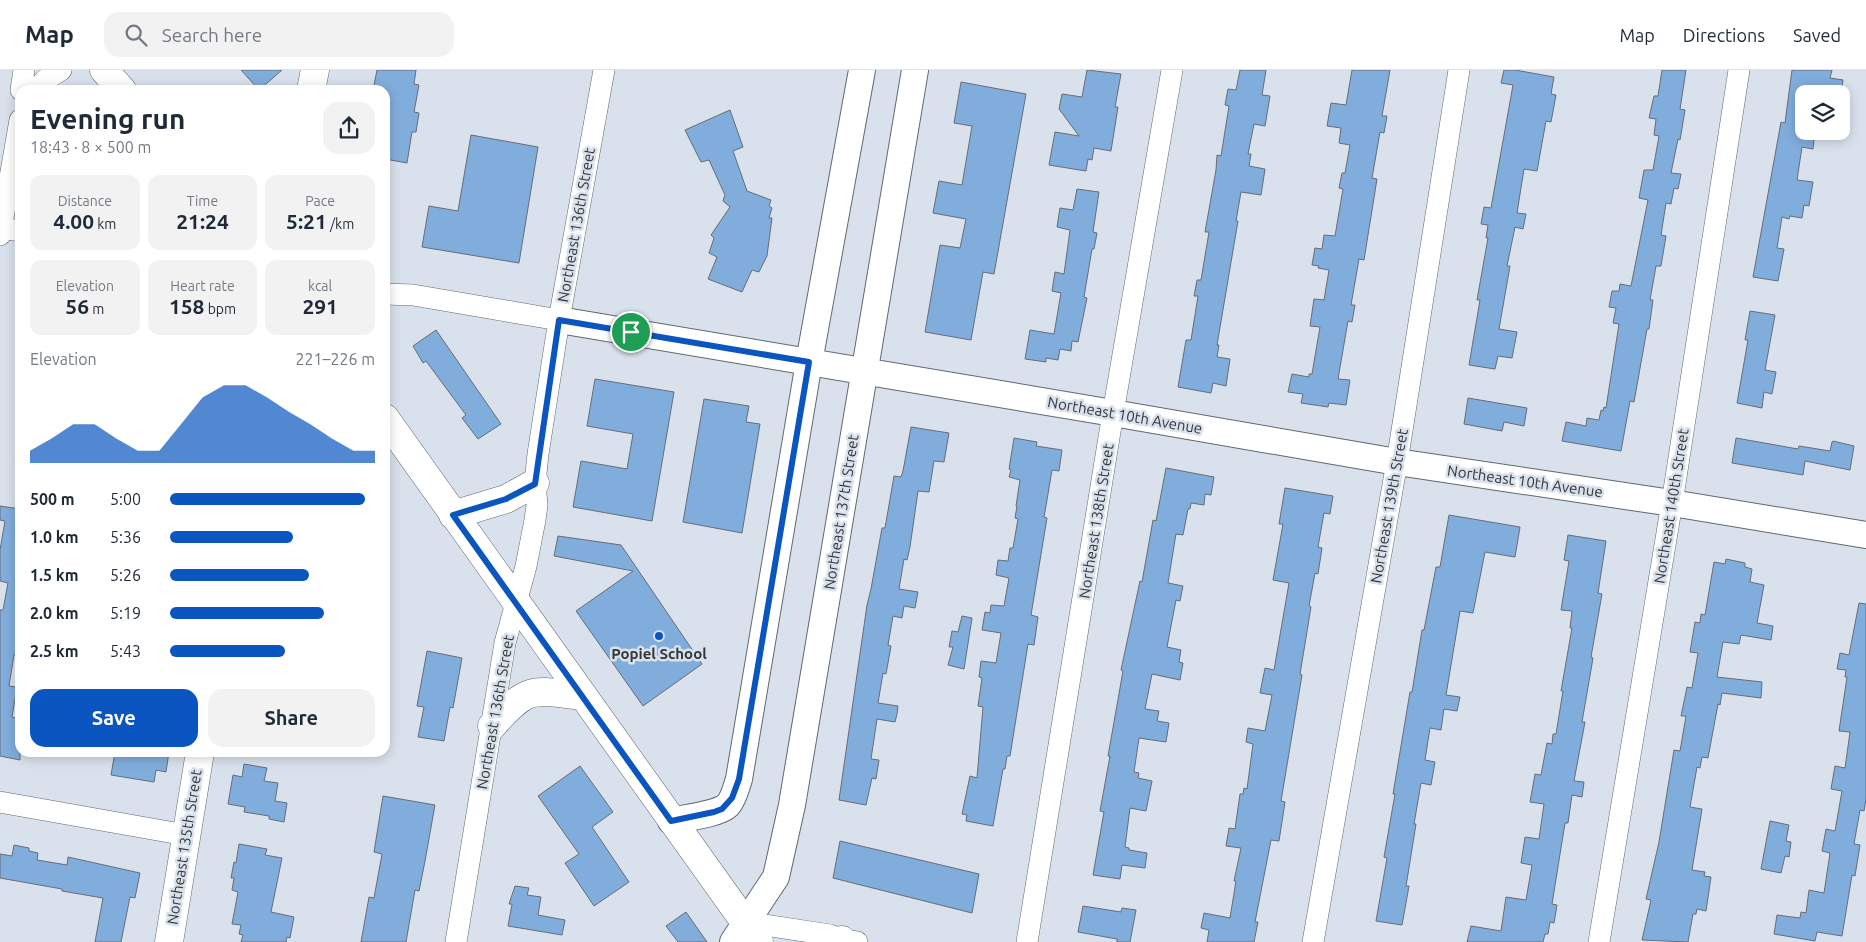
<!DOCTYPE html>
<meta charset="utf-8">
<style>
:root{--surface:#fff;--page:#f2f2f3;--text:#1f2937;--muted:#747a83;--line:#e0e1e3;--accent:#0a55bf}
body{margin:0;font-family:Ubuntu,sans-serif;background:var(--page);color:var(--text);height:100vh;display:flex;flex-direction:column;font-size:19px;white-space:nowrap}
*{box-sizing:border-box;margin:0}
p{font-size:16px;color:var(--muted)}
.icon{flex:none;width:28px;height:28px;fill:none;stroke:currentColor;stroke-width:2;stroke-linecap:round;stroke-linejoin:round}
.map{position:relative;flex:1;overflow:hidden}
.details{position:absolute;left:15px;top:15px;width:375px;height:672px;display:flex;flex-direction:column;background:var(--surface);border-radius:15px;box-shadow:0 2px 12px #0003}
.details>*{flex:none}
.controls{position:absolute;left:1795px;top:15px;display:grid;gap:10px}
.controls a{display:grid;place-items:center;width:55px;height:55px;border-radius:10px;background:var(--surface);box-shadow:0 2px 12px #0003;font-size:25px}
.pin{position:absolute;display:grid;place-items:center;width:42px;height:42px;color:#fff;margin:-21px;border:2px solid #fff;border-radius:50%;box-shadow:0 1px 5px #0007}
.round{display:grid;place-items:center;flex:none;width:52px;height:52px;border-radius:15px;background:var(--page)}
.overview{display:flex;align-items:center;justify-content:space-between;height:85px;padding:0 15px}
h1{font-size:28px;font-weight:700;line-height:38px}
.stats{display:grid;grid-template-columns:repeat(3,1fr);gap:8px;height:85px;padding:5px 15px}
.stats div{display:grid;align-content:center;border-radius:12px;background:var(--page);text-align:center}
.stats b{font-size:21px;font-weight:700}
.stats small{font-size:14px;font-weight:400}
.stats p{font-size:14px}
.chart{height:140px;padding:10px 15px}
.chart p{display:flex;justify-content:space-between}
.chart svg{width:100%;height:90px;margin-top:5px;fill:var(--accent);opacity:.7}
.button{display:flex;gap:10px;margin-top:auto;padding:10px 15px}
.button a{flex:1;height:58px;border-radius:15px;background:var(--accent);color:#fff;font-size:20px;font-weight:700;line-height:58px;text-align:center}
.button a+a{background:var(--page);color:var(--text)}
ul{padding:0 15px;list-style:none;font-size:16px}
li{display:grid;grid-template-columns:80px 60px 1fr;align-items:center;height:38px}
li i{height:12px;border-radius:6px;background:var(--accent)}
header{display:flex;align-items:center;gap:30px;box-sizing:border-box;height:70px;padding:0 25px;background:var(--surface);border-bottom:1px solid var(--line)}
header strong{font-size:24px}
nav{display:flex;gap:28px;margin-inline-start:auto;font-size:18px}
.search{width:350px;height:45px;background:var(--page);display:flex;align-items:center;gap:12px;box-sizing:border-box;padding:0 18px;border-radius:15px;color:var(--muted);font-size:19px}
.map>svg:first-child{display:block}
</style>
<header>
<strong>Map</strong>
<div class="search"><svg class="icon" aria-label="search" viewBox="0 0 24 24"><circle cx="10" cy="10" r="6"/><path d="M15 15l6 6"/></svg>Search here</div>
<nav><a>Map</a><a>Directions</a><a>Saved</a></nav>
</header>
<div class="map">
<svg width="1866" height="872" viewBox="0 0 1866 872">
<rect width="100%" height="100%" fill="#d9e2ec"/>
<path fill="#81addd" stroke="#666d76" d="M241 0H282L259 20Z
M377 0H416L414 14 419 15 414 42 419 43 416 62H412L407 93 385 89V20H373Z
M1087 0 1121 4 1115 37H1118L1111 81 1094 78 1092 90 1088 89 1086 101 1049 95 1055 62 1079 66 1059 39 1062 24 1082 27Z
M1240 0H1266L1262 25 1270 26 1265 56 1254 54 1248 84H1251L1249 96 1265 99 1261 125 1241 122 1236 151H1238L1217 275H1219L1217 287 1230 289 1226 316 1213 313 1211 323 1178 317 1186 270H1191L1198 226H1194L1197 210H1201L1209 162H1205L1216 100 1217 85 1221 86 1229 36 1225 35 1228 19 1236 20Z
M1352 0H1390L1382 46H1387L1384 63 1380 62 1372 108 1377 109 1364 190 1359 189 1351 235H1355L1352 252 1348 251 1338 309 1350 310 1346 335 1329 333 1328 337 1301 333 1303 324 1288 322 1292 304 1309 307V304H1312L1320 257 1310 256 1314 229 1324 230 1329 200 1318 198 1319 196 1312 195 1315 178 1322 179 1324 165 1335 166 1343 119 1339 118 1342 103H1345L1350 75 1339 73 1341 58 1327 56 1331 33 1346 35Z
M1504 0H1515L1554 7 1551 24 1556 25 1551 52 1546 51 1537 101 1524 99 1517 143 1526 144 1523 159 1515 157 1507 196H1510L1499 259 1517 262 1512 288 1498 286 1495 299 1469 295 1480 230H1477L1488 168H1486L1488 155 1481 154 1484 137 1491 138 1513 15 1501 13Z
M1662 0H1686L1680 39 1685 40 1680 70 1678 69 1671 103 1681 104 1678 119 1674 118 1671 134 1666 133 1661 165 1666 166 1661 196H1656L1650 230H1653L1649 259H1647L1634 332 1630 331 1621 381 1562 371 1566 352 1586 356 1587 348 1599 350 1601 340 1603 341 1604 337 1606 338 1619 254 1613 253 1616 238 1609 237 1612 221H1619L1620 214 1631 216 1648 130 1639 128 1644 100H1653L1659 66 1654 65 1656 49 1649 48 1654 26H1658Z
M1792 0H1832L1830 8 1843 10 1841 24H1821L1804 21V61H1815L1813 79 1802 77 1797 110 1813 112 1809 136 1804 135 1802 148 1790 146 1789 149 1782 147 1777 178 1784 179 1778 211 1753 207 1781 52 1785 53Z
M961 12 1026 24 994 204 983 202 971 270 925 262 940 175 960 178 966 149 933 143 939 111 962 115 972 56 954 53Z
M730 40 743 77 733 81 747 121 771 130 769 136 772 138 769 148H772L767 186 759 202 752 200 742 222 708 209 717 187 709 183 714 168 711 165 730 137 723 131 725 125 709 90 701 92 685 60Z
M471 65 538 77 519 193 422 177 429 136 458 141Z
M1077 119 1099 122 1093 162 1097 163 1094 179H1092L1084 227 1087 228 1078 272 1072 271 1071 281 1060 279 1058 290 1046 288V292L1025 289 1030 260 1054 264 1061 223 1052 221 1055 202 1064 204 1070 160 1057 157 1060 138 1073 140Z
M1750 241 1775 245 1765 300 1776 302 1772 324 1764 322 1762 338 1737 333 1748 270H1745Z
M436 260 501 354 478 369 462 348 466 345 426 291 423 293 413 276Z
M595 309 674 322 652 451 573 437 581 391 627 399 633 364 587 356Z
M1468 328 1527 338 1524 356 1504 352 1502 361 1464 354Z
M704 329 749 336 746 352 760 354 742 463 683 452Z
M911 357 949 363 944 392 934 391 929 422 918 421 910 477 907 490 904 489 899 519 918 522 915 538 904 536 902 548 893 546 888 575 891 576 886 604 883 603 878 633 898 636 897 644 895 652 877 649 871 689 879 690 876 709 872 708 866 735 839 730 867 535 871 519 882 458H885L894 406 901 407 903 401Z
M1014 368 1037 372 1036 376 1062 380 1059 401 1052 400 1047 430 1044 447 1047 448 1031 545 1038 547 1034 575 1028 574 1010 686H1007L1005 699H1003L993 756 966 751 967 745 962 744 970 706 977 708 983 637 978 636 982 608 979 607 981 591 996 593 1001 563 982 560 985 542 990 543 991 535 1004 536 1009 508 996 505 998 490 1008 491 1010 478H1013L1018 449 1015 448 1017 436H1016L1020 410 1009 407 1011 400 1009 399Z
M1736 368 1798 379 1799 376 1830 381 1832 372 1833 371 1854 376 1850 400 1805 391 1803 405 1732 393Z
M1166 398 1214 407 1211 425 1205 424 1204 435 1191 433 1190 439H1188L1183 465 1176 464 1168 513 1183 516 1180 531 1176 530 1167 577 1181 580 1179 592 1183 593 1180 610 1152 604 1145 639 1159 641 1157 651 1169 653 1166 672 1139 668 1134 702 1139 703 1138 708 1152 711 1146 741 1130 738 1125 777 1129 778V780L1147 783 1145 798 1122 795 1120 809 1093 805 1104 742 1100 741 1110 686H1108L1123 601 1121 600 1140 511 1142 512 1153 450 1156 451Z
M1285 418 1333 426 1330 444 1324 443 1318 477 1322 478 1318 504 1315 503 1309 536 1311 537 1300 604 1302 605 1281 731 1285 732 1279 771 1271 770 1255 852H1258L1254 872H1207L1209 860 1201 858 1204 843 1230 848 1236 811H1234L1241 778 1226 776 1229 758 1235 759 1240 724H1243L1244 718 1247 719 1253 674 1246 672 1248 658 1265 661 1272 625 1260 623 1265 598 1274 600 1289 513 1273 510 1283 454H1279Z
M0 436 20 439V586L14 585 9 616 17 617 12 647 20 649V690L0 686V540H3L8 513 0 511V480L5 451 0 450Z
M1449 445 1520 457 1515 487 1485 482 1473 543 1460 541 1446 625 1460 627 1457 641 1444 639 1441 660 1430 658 1425 690 1435 692 1431 715 1421 713 1414 754H1416L1406 816H1409L1402 855 1376 851 1387 788 1384 787 1395 724H1393L1410 622H1412L1422 560H1424L1436 497H1440Z
M1568 465 1606 471 1598 523 1602 524 1591 587 1593 588 1582 652H1585L1574 711 1584 712 1582 727 1572 725 1568 753H1565L1552 834 1557 835 1554 853 1550 852 1548 864H1545L1543 872H1467L1471 856 1501 861 1506 827 1526 830 1532 795 1521 793 1525 767 1539 769 1544 734 1530 732 1535 704 1541 705 1547 673 1552 674 1553 664H1556L1563 621H1561L1572 558H1570L1572 541 1561 540 1569 491 1564 490Z
M558 466 621 475 702 594 643 636 576 541 633 501 554 486Z
M1726 489 1745 493V497L1752 499 1750 512 1764 515 1757 553 1773 556 1771 570 1741 565 1739 574 1723 572 1717 607 1762 612 1761 628 1722 623 1720 635 1718 634 1708 688 1702 687 1700 698 1697 697 1690 737 1702 739 1692 800 1705 802 1704 806 1711 807 1706 841 1697 839 1696 844H1693L1688 872 1642 870 1651 830 1646 829 1659 772 1674 680 1680 681 1686 646H1681L1687 617 1692 618 1698 583 1690 582 1695 552 1700 553 1701 544 1705 545 1714 492 1725 494Z
M1859 533 1866 534V729L1864 741 1860 740 1854 774 1860 775 1855 806 1852 805 1842 866 1817 862 1815 871 1774 864 1777 845 1800 848 1801 842 1806 843 1809 820 1824 823 1830 783 1822 781 1826 759 1835 761 1842 721 1831 719 1835 696 1845 698 1850 662 1839 661 1847 607H1845L1846 600 1837 599 1840 583 1849 585Z
M962 546 972 548 964 599 948 595 953 577H949L952 561 958 562Z
M427 581 462 588 453 638 450 637 444 671 418 667 424 637 417 636Z
M115 682H169L166 702 156 700 154 712 111 705Z
M244 694 267 698 264 711 278 713 275 731 287 733 284 752 269 749V746L244 742 245 737 228 734 233 705 242 707Z
M580 696 613 742 592 757 629 812 594 836 565 793 579 784 538 726Z
M383 726 435 735 425 791 419 821 415 820 406 872H361L369 827 374 828 382 784 374 782Z
M1770 751 1789 755 1786 771 1791 772 1789 787 1785 786 1781 803 1761 799Z
M840 771 979 804 972 843 833 808Z
M239 774 267 779 265 785 282 788 271 842 294 847 290 868 287 867 286 872H241L243 865 239 864 241 855 232 854 238 822 232 820 234 808H231L234 792 236 793Z
M14 775 29 778V781L38 783 37 790 67 795 68 787 140 803 135 828 130 827 121 872H95L103 828 62 821V819L0 808V784L12 786Z
M515 816 529 818 527 825 541 827 538 845 565 850 562 865 508 856 512 834H509Z
M1083 836 1121 842 1122 838 1136 840 1130 872H1117V869L1078 862Z
M686 842 707 872H678L666 856Z"/>
<g fill="none" stroke-linecap="round" stroke-linejoin="round">
<g stroke="#606870" stroke-width="22">
<path id="minor" d="M21 20 24 0
M36 20 45 10 61 0
M1 158 20 161
M0 165 20 50
M385 224 413 225 559 250
M0 732 186 765
M745 852 830 865 842 870 857 872
M456 872 505 573 526 496 535 450 537 435 535 413 538 384 559 250 604 0
M1027 872 1113 343 1172 0
M1313 872 1397 392 1459 0
M1599 872 1672 433 1739 0"/>
</g>
<g stroke="#606870" stroke-width="28">
<path id="tertiary" d="M0 158H1
M559 250 1113 343 1397 392 1672 433 1866 465
M671 751C685 748 719 744 728 735 734 728 736 718 739 709L809 292 862 0
M733 872 776 807 792 735 915 0"/>
</g>
<g stroke="#606870" stroke-width="29">
<path id="secondary" d="M104 0 122 20
M311 20 315 0
M385 348 759 872
M453 445 506 429 535 413
M492 656C529 615 530 620 583 626
M169 872 200 682
M840 872 842 870"/>
</g>
<use href="#minor" stroke="#fff" stroke-width="21"/>
<use href="#tertiary" stroke="#fff" stroke-width="26"/>
<use href="#secondary" stroke="#fff" stroke-width="28"/>
</g>
<g fill="none" stroke-linecap="round" stroke-linejoin="round">
<g stroke="#fff" stroke-width="10">
<path id="route" d="M559 250 809 292 739 709 732 728 722 739 714 742 671 751 453 445 506 429 535 414Z"/>
</g>
<use href="#route" stroke="#0a55bf" stroke-width="6"/>
</g>
<circle fill="#0a55bf" stroke="#d9e2ec" stroke-width="2" cx="659" cy="566" r="5"/>
<g text-anchor="middle" dominant-baseline="central" stroke-width="5" stroke-linejoin="round" paint-order="stroke">
<g font-size="15" fill="#33373a" stroke="#d9e2ec">
<text transform="translate(576 155) rotate(-80)">Northeast 136th Street</text>
<text transform="translate(1125 345) rotate(10)">Northeast 10th Avenue</text>
<text transform="translate(1525 411) rotate(8)">Northeast 10th Avenue</text>
<text transform="translate(1389 436) rotate(-80)">Northeast 139th Street</text>
<text transform="translate(1671 436) rotate(-81)">Northeast 140th Street</text>
<text transform="translate(841 442) rotate(-81)">Northeast 137th Street</text>
<text transform="translate(1096 451) rotate(-81)">Northeast 138th Street</text>
<text transform="translate(495 642) rotate(-80)">Northeast 136th Street</text>
<text transform="translate(184 777) rotate(-81)">Northeast 135th Street</text>
</g>
<g font-size="15" font-weight="bold" fill="#33373a" stroke="#d9e2ec">
<text x="659" y="583">Popiel School</text>
</g>
</g>
</svg>
<div class="controls">
<a><svg class="icon" aria-label="layers" viewBox="0 0 24 24"><path d="M12 4l9 5-9 5-9-5zM3 14l9 5 9-5"/></svg></a>
</div>
<div class="pin" style="left:631px;top:262px;background:#1e9e55"><svg class="icon" aria-label="arrive" viewBox="0 0 24 24"><path d="M6 21V4h12l-3 4 3 4H6"/></svg></div>
<section class="details">
<div class="overview"><div><h1>Evening run</h1><p>18:43 · 8 × 500 m</p></div><a class="round"><svg class="icon" aria-label="share" viewBox="0 0 24 24"><path d="M12 15V3M7 8l5-5 5 5M5 13v7h14v-7"/></svg></a></div>
<div class="stats">
<div><p>Distance</p><b>4.00<small> km</small></b></div>
<div><p>Time</p><b>21:24</b></div>
<div><p>Pace</p><b>5:21<small> /km</small></b></div>
</div>
<div class="stats">
<div><p>Elevation</p><b>56<small> m</small></b></div>
<div><p>Heart rate</p><b>158<small> bpm</small></b></div>
<div><p>kcal</p><b>291</b></div>
</div>
<div class="chart"><p><span>Elevation</span>221–226 m</p>
<svg viewBox="0 0 160 44" preserveAspectRatio="none"><path d="M0 44V38L10 32L20 25L30 25L40 32L50 38L60 38L70 25L80 12L90 6L100 6L110 12L120 19L130 25L140 32L150 38L160 38V44z"/></svg>
</div>
<ul>
<li><b>500 m</b>5:00<i style="width:95%"></i></li>
<li><b>1.0 km</b>5:36<i style="width:60%"></i></li>
<li><b>1.5 km</b>5:26<i style="width:68%"></i></li>
<li><b>2.0 km</b>5:19<i style="width:75%"></i></li>
<li><b>2.5 km</b>5:43<i style="width:56%"></i></li>
</ul>
<div class="button"><a>Save</a><a>Share</a></div>
</section>
</div>
